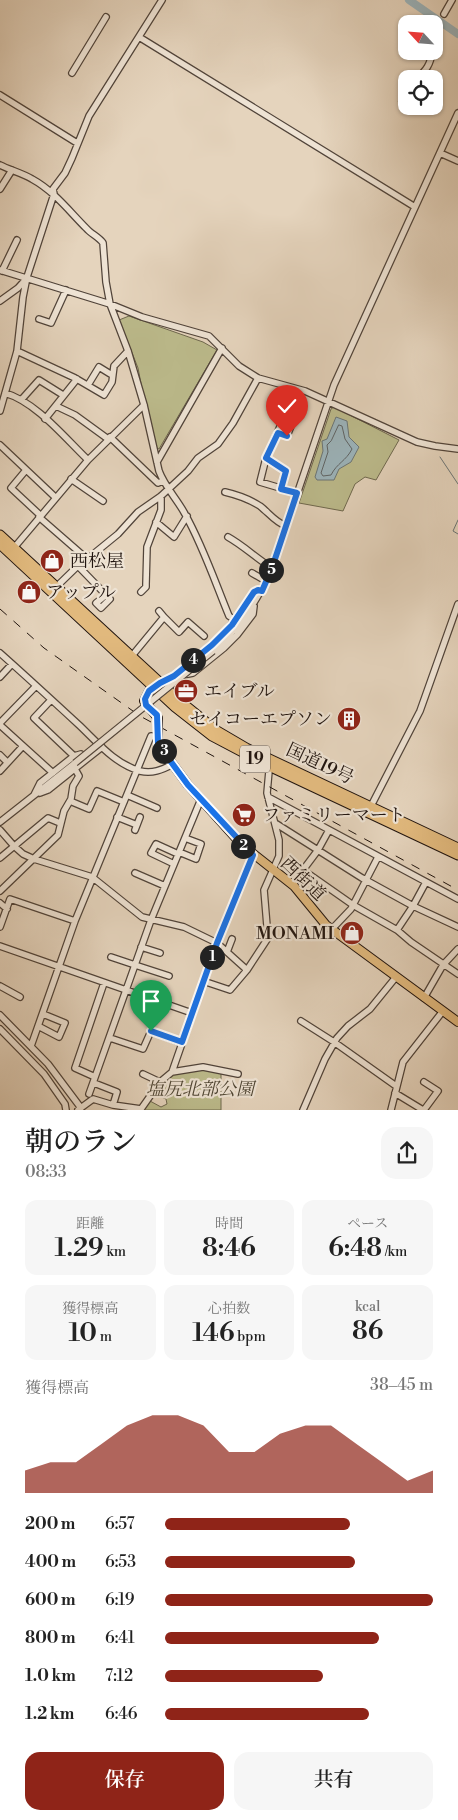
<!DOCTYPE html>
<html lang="ja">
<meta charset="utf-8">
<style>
:root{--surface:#fff;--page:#f6f6f6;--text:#222;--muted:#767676;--accent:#8f2418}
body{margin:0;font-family:"Libre Bodoni","Noto Serif JP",serif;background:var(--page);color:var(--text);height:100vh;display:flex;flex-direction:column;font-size:19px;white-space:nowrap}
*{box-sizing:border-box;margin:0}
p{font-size:16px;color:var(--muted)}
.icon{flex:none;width:28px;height:28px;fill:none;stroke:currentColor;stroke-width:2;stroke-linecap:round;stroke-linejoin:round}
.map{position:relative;height:1110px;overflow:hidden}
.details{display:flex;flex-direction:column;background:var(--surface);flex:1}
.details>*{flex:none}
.needle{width:32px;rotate:296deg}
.buttons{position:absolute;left:398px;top:15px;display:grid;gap:10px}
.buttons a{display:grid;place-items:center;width:45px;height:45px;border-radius:10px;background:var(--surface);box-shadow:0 1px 4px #0004;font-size:25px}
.pin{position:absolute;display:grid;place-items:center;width:42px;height:42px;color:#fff;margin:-51px -21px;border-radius:50% 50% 50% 0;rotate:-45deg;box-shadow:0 0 5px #0007}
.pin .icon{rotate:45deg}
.km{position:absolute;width:25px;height:25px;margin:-12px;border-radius:50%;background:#222;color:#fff;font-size:14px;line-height:25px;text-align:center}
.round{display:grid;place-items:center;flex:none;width:52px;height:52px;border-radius:15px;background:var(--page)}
.summary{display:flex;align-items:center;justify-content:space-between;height:85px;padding:0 25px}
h1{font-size:28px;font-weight:600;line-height:38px}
.stats{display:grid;grid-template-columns:repeat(3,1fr);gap:8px;height:85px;padding:5px 25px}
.stats div{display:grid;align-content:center;border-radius:12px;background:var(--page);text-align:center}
.stats b{font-size:25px;font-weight:600}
.stats small{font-size:14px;font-weight:400}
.stats p{font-size:14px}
.chart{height:140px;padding:10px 25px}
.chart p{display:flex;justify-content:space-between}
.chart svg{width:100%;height:90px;margin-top:5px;fill:var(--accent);opacity:.7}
.action{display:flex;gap:10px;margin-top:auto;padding:10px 25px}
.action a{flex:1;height:58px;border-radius:15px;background:var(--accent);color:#fff;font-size:20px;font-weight:600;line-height:58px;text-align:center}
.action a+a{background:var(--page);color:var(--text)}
ul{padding:0 25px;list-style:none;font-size:16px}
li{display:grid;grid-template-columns:80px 60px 1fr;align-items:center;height:38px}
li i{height:12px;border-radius:6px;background:var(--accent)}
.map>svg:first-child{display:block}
</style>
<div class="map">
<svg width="458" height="1110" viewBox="0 0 458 1110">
<rect width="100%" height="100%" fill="#e5d4bd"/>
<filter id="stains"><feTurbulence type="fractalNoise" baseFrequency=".004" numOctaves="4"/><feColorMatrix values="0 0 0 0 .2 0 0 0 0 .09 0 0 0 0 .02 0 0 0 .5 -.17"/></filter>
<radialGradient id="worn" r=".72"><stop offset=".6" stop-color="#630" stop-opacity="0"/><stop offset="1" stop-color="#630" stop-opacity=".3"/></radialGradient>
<path fill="#bcbb8c" stroke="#6e684e" d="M129 316 203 342 217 350 159 449 153 446 138 368 119 320Z
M334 407 399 440 376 480 365 477 355 484 343 511 299 503 331 409Z
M199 1066 221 1071V1110H144L150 1101 161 1107 167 1104 166 1099 156 1094C166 1073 178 1072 199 1066Z"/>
<path fill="#9cb5bd" stroke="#6a7577" d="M336 417 347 421 349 437 359 447 351 462 339 469 334 480H317L315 477 323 451 322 441 327 439Z"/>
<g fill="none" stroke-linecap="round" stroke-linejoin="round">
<path stroke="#5e6466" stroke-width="1" d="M339 425 342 426 345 439 352 449C346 461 337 463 331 475L323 476 321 473 328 452 327 445 331 441Z"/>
<path stroke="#6a7577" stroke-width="1" d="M440 457 458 484
M458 520 453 531 458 534"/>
<path stroke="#9cb5bd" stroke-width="8" d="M409 0 458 34"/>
<g stroke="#51443a" stroke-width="8">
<path id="minor" d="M444 14 452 0
M139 37 415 207
M72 73 106 17
M416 79C426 71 431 64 432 51
M0 95 77 143
M402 101 406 93
M440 153 458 161
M0 165C10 170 22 173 32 179 54 191 69 211 86 228 91 234 99 237 103 243L106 282 110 304 128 351 144 405 159 471C165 487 177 499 185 514 203 546 215 582 229 616L235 620
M0 189 12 170
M0 270 110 304 142 317 209 336 239 366 258 378 305 391 417 442 435 446 458 449
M2 271 17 240
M0 301 18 288 27 278
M39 319 51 323 66 290
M17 351 75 378 104 395 112 382 114 366 128 351
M88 385 99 367 112 375
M5 393C36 402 64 437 88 460
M22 399 39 380 63 395
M56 406 75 415 108 439
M0 411 17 351 23 297 27 277 54 194 53 189 65 173 72 158 89 116 162 0
M45 419 77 379
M278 433 287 436 291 426 282 422 266 458 260 482 297 493
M110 437 158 483 163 481
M0 445 55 497
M266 458 286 471 281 489
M157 462 222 348
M26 470 11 488 40 515
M71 479 103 501
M225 492C238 495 249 499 260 506 269 513 275 522 286 526
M39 517 86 558
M156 522 174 537 187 516
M228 537C244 546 256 558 272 568
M13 549 88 460 144 405
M78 566 110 599 101 608 96 603 106 595
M252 573 266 581
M54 589 86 558 91 556 118 534 138 512 161 496 188 471 198 458 218 444 233 423 258 378
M141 592 146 587V584L147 547 161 510V496
M164 617 179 632 188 622 204 636
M213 651C240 628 258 600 272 568L334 385 458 113
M0 653C27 677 53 701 79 725 97 742 115 764 140 771 152 774 162 770 173 764
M131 657 164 617 159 611
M183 675 193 673 224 648 237 635 253 614 254 606
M0 677 12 664
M160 683 174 676 222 636 243 610 254 592 258 590 262 591
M51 700 34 718 74 756
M0 723 36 686
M0 725 53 773
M0 755 7 762
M0 771 23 746
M40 793 48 790 102 747
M34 795 40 783 74 756 81 754 86 758
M127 795 157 808
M268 797 458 899
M70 801 89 809 97 791 124 802
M370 808 420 711 458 604
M117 817 137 825
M0 822 75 763
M275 823 362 878 413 906 458 927
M0 830 14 846 23 854 34 859 92 877 142 917 184 927 217 943 247 970 268 938 264 890 279 856V840L267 793 269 771 271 767
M135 830 140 817
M329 830 318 850 303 870 353 905 397 930 411 942 458 974
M179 852 196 859 201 844 185 838
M0 858 48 818 60 823
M174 864 151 853 156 844 178 854
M135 873 165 886
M0 891 58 835 64 811 71 799 73 786 79 776 75 769
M0 903 7 909
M0 927 10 899 75 921
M332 929 351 909 378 857
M397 930 413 906 426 882
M0 946 192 1013
M141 947 160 953
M227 952 232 939
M111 957 135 965
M135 965 169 976
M203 981 230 990 247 970
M0 986 20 997
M424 998 443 965 458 949
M0 1015 48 1064 81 1108
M301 1021 334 1042 396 1086
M38 1026 59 1037 65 1023 43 1014
M0 1029 44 1074 65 1104 66 1110
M110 1038 143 1049 151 1031 182 1043
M31 1046 75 921 151 736 158 737
M172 1072 203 1067 238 1074
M143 1074 160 1082
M95 1077 75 1068 104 983
M424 1082 438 1091 424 1110
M94 1083 117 1092 113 1105
M395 1093 423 1110
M89 1094 151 920 201 799
M78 1110 93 1099 113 1105 141 1109 160 1082 172 1072 217 943 253 855
M303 1110 325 1059 337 1038 348 1026 370 1009 396 977
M391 1110 403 1062 443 1011"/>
</g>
<g stroke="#20140f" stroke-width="10">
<path id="major" d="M158 684 149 691 144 701 158 718V743L163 751 188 785 242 845 294 886 326 925 458 1022"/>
</g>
<g stroke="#20140f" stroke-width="11">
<path id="highway" d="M0 535 181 702 217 731 246 748 458 848
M0 544 175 707 212 736 271 767 458 855"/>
</g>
<use href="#minor" stroke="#eee3d4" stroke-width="5.5"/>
<use href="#major" stroke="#e2ba7e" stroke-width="8"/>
<use href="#highway" stroke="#e2ba7e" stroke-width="9"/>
<path stroke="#20140f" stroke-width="1" stroke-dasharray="9 9" stroke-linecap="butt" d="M0 609 44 648 140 716 458 890"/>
<g stroke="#51443a" stroke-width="8" stroke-linecap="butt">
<path id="minor-bridge" d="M75 763 213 651"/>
</g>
<use href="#minor-bridge" stroke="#eee3d4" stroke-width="5.5"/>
</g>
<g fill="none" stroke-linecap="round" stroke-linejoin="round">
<g stroke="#fff" stroke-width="10">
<path id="route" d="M151 1031 182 1042 217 943 253 855 188 785 163 751 158 744 157 715 146 705 145 699 149 691 160 683 174 676 212 645 232 625 254 592 258 590 262 591 272 568 297 493 281 489 286 471 266 458 278 433 287 436"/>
</g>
<use href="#route" stroke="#1a73e8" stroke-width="6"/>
</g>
<defs>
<g id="shop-disc" transform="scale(1.25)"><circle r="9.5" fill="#8f2418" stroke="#eee3d4"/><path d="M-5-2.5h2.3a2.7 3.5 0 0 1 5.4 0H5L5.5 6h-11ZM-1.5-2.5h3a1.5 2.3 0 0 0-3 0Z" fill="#fff"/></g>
<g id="office-disc" transform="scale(1.25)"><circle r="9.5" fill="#8f2418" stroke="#eee3d4"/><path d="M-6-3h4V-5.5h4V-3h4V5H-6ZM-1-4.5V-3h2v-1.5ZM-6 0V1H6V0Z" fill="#fff"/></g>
<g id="building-disc" transform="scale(1.25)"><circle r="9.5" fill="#8f2418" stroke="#eee3d4"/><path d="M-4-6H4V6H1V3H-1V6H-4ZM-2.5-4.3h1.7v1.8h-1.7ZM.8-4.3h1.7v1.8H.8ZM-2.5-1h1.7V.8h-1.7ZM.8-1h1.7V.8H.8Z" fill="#fff"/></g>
<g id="supermarket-disc" transform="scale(1.25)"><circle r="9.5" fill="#8f2418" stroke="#eee3d4"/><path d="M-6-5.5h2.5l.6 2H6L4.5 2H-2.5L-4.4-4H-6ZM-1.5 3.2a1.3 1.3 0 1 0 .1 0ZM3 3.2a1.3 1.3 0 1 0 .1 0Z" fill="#fff"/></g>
</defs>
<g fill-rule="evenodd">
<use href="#shop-disc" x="52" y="561"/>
<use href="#shop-disc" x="29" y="592"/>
<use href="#office-disc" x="186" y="691"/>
<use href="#building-disc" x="349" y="719"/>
<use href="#supermarket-disc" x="244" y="815"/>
<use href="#shop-disc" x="352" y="933"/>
</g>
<g text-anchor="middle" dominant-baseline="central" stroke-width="4.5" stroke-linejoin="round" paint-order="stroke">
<rect fill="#eee3d4" stroke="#5e524a" stroke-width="1" x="240" y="745.5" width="30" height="27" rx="4"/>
<g font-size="16" font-weight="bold" fill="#20140f">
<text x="255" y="759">19</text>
</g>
<g font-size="18" fill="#20140f" stroke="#eee3d4" text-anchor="start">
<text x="70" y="561">西松屋</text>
<text x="46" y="592">アップル</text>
<text x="204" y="691">エイブル</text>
<text x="332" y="719" text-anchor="end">セイコーエプソン</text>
<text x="262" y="815">ファミリーマート</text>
<text x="334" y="933" text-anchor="end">MONAMI</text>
</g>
<g font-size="18" fill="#20140f" stroke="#eee3d4">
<text transform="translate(320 764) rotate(25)">国道19号</text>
<text transform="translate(303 879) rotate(44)">西街道</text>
</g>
<g font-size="18" font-style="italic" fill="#4f4634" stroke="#eee3d4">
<text x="200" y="1089">塩尻北部公園</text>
</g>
</g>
<rect width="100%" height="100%" filter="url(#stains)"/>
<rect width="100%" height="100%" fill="url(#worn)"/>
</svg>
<div class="buttons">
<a><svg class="needle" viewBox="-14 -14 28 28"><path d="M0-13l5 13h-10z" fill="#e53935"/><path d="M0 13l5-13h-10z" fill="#767676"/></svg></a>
<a><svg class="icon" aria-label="locate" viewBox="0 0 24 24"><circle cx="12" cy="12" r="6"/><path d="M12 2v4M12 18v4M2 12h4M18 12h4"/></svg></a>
</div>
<div class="pin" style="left:151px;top:1031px;background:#1e9e55"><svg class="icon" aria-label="arrive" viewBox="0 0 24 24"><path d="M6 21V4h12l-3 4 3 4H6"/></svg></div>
<div class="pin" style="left:287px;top:436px;background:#d93025"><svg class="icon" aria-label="check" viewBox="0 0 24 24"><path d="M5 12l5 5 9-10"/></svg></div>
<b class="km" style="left:212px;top:957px">1</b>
<b class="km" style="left:243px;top:846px">2</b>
<b class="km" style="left:164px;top:751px">3</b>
<b class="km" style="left:193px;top:660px">4</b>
<b class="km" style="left:271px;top:570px">5</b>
</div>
<section class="details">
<div class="summary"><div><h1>朝のラン</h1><p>08:33</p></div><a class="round"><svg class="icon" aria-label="share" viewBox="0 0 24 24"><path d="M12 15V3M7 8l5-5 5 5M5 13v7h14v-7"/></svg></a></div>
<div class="stats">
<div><p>距離</p><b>1.29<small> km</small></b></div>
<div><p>時間</p><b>8:46</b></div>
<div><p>ペース</p><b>6:48<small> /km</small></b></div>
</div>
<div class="stats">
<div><p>獲得標高</p><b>10<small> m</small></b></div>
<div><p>心拍数</p><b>146<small> bpm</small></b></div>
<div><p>kcal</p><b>86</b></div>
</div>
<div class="chart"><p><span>獲得標高</span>38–45 m</p>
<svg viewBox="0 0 160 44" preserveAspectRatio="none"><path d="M0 44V33L10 29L20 29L30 20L40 11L50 6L60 6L70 11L80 24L90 24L100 15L110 11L120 11L130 20L140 29L150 38L160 33V44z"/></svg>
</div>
<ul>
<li><b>200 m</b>6:57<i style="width:69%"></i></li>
<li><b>400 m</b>6:53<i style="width:71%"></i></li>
<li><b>600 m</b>6:19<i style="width:100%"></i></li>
<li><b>800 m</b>6:41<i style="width:80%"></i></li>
<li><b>1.0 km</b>7:12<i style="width:59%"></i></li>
<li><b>1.2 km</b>6:46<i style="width:76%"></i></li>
</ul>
<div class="action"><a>保存</a><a>共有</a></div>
</section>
